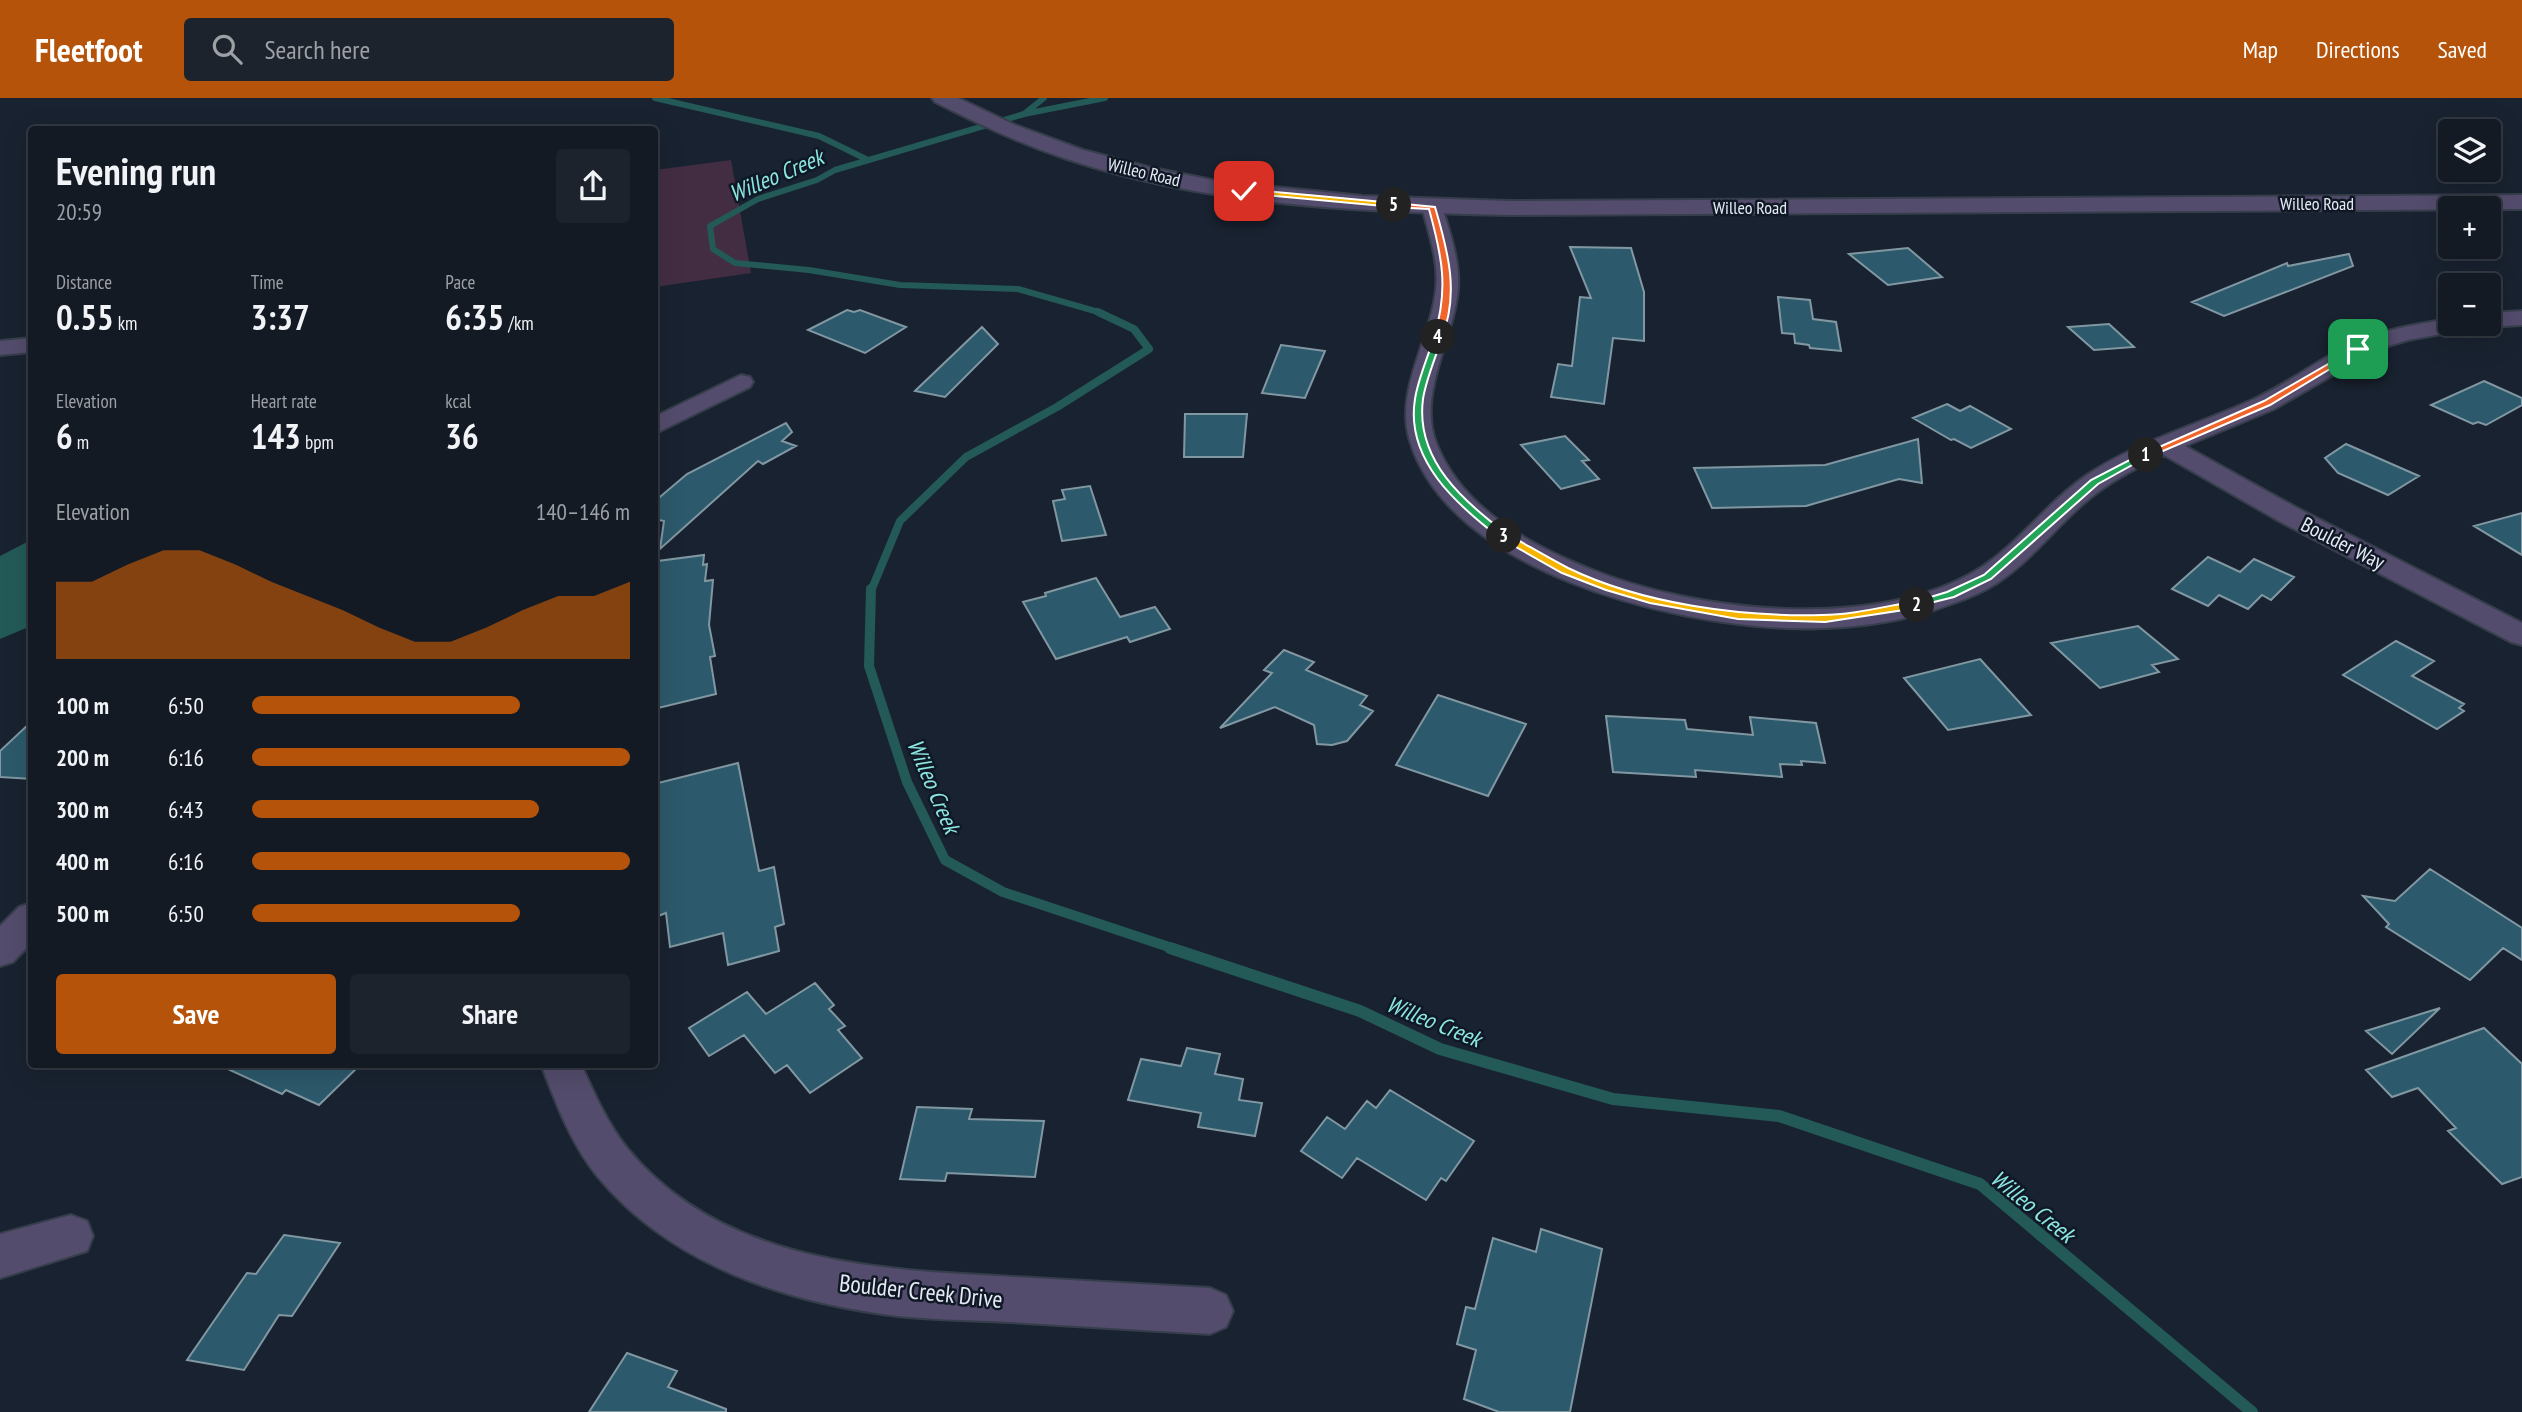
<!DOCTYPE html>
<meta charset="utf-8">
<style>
:root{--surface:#131a24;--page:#1c232c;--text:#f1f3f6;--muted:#9da1a6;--line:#323841;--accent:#b45309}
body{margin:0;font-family:"PT Sans Narrow",sans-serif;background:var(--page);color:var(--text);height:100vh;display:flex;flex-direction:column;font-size:26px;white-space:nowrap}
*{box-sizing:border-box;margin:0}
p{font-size:23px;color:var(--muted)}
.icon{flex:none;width:38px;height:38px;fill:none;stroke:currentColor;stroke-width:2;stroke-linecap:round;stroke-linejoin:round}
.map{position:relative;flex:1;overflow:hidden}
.sheet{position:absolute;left:28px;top:28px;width:630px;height:942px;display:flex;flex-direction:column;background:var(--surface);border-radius:7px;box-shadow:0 7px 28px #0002,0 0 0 2px var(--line)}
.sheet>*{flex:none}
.controls{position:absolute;left:2438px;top:21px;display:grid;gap:14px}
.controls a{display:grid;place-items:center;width:63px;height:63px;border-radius:7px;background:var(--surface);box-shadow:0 7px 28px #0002,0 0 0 2px var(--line);font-size:35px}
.pin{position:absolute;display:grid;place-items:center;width:60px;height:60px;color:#fff;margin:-30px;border-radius:14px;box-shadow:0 4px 10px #0006}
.km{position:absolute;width:35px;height:35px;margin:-18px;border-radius:50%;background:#222;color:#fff;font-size:19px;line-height:35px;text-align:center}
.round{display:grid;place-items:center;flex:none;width:74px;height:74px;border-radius:7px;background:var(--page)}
.head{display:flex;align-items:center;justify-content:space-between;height:119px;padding:0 28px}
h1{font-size:38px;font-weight:700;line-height:52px}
.metrics{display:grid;grid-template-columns:repeat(3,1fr);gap:10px;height:119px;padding:7px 28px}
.metrics div{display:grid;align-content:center}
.metrics b{font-size:35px;font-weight:700}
.metrics small{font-size:19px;font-weight:400}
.metrics p{font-size:19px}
.chart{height:196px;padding:14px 28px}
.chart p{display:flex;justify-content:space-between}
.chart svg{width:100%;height:126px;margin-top:7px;fill:var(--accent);opacity:.7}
.action{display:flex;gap:14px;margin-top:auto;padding:14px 28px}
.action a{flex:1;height:80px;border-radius:7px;background:var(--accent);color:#fff;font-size:28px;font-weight:700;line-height:80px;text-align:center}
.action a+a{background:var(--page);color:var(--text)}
ul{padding:0 28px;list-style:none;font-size:23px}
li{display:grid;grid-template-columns:112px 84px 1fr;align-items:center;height:52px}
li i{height:18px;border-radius:9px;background:var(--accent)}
header{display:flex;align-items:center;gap:42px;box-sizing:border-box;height:98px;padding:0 35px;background:var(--accent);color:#fff}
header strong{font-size:33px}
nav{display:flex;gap:38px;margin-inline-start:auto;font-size:24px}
.search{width:490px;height:63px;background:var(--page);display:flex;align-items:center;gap:18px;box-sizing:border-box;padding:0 24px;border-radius:7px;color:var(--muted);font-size:26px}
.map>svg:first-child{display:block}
</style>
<header>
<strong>Fleetfoot</strong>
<div class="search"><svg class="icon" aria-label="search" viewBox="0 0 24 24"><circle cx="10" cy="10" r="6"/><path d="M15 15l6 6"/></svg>Search here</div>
<nav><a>Map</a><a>Directions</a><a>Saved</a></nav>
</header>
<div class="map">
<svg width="2522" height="1314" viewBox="0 0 2522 1314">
<rect width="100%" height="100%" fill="#192230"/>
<path fill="#432d43" d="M731 62 751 175 655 189V72Z"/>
<path fill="#235a58" d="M31 442V528L0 541V458Z"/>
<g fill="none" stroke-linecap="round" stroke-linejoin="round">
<path stroke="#235a58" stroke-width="6" d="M655 0 819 38 866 61
M1044 0 1024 16 835 72 817 82 758 101 710 128 713 151 735 165 809 172 900 187 1018 191 1102 215
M1024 16 1105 0"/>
<path stroke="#235a58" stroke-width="8" d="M871 493 900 423 966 359 1057 309 1149 251 1134 231 1098 214"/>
<path stroke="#235a58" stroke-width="10" d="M871 491 869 568 907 684 945 762 1003 794 1175 851"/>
<path stroke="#235a58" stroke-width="12" d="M1170 850 1360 913 1440 951 1613 1001 1779 1018 1980 1086 2252 1314"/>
</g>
<path fill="#2c596b" stroke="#8198a2" stroke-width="2" d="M1570 149 1631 150 1644 194V243L1613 240 1604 306 1551 299 1558 266 1572 268 1580 199 1591 200Z
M1908 150 1942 179 1888 187 1849 156Z
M2349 156 2353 168 2224 218 2192 204 2287 165 2288 168Z
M1778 199 1810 202 1813 221 1836 224 1841 253 1810 250 1809 247 1795 245 1794 236 1782 235Z
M847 212 854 214 860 212 906 229 865 255 808 232Z
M2109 226 2134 249 2094 252 2068 229Z
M982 229 998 246 945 299 915 293Z
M1281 247 1325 253 1305 300 1262 295Z
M2484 283 2522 300V307L2486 327 2478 324 2473 326 2431 307Z
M1947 306 1960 313 1970 308 2011 331 1971 350 1954 341 1951 342 1913 320Z
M1185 316H1247L1243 359H1184Z
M786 325 792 334 782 343 796 348 763 366 758 363 660 451 664 423 654 421V404L687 376Z
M1565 338 1589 362 1582 363 1599 381 1561 391 1521 347Z
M1918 341 1922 385 1899 381 1806 408 1712 410 1694 370 1825 367Z
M2346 346 2419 378 2388 397 2338 375 2325 360Z
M1090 388 1106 437 1062 443 1053 403 1065 401 1062 392Z
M2522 415V457L2474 428Z
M704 457 703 467 707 466 705 483 713 482 709 527 715 558 710 559 716 596 654 611V477L658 463Z
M2208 459 2240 474 2254 461 2294 479 2271 502 2262 497 2248 511 2219 497 2208 508 2172 491Z
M1096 480 1120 519 1155 509 1170 531 1130 544 1127 539 1056 561 1023 504 1046 498 1045 495Z
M2138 528 2178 561 2152 567 2159 574 2100 590 2051 545Z
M2396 543 2434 563 2412 578 2464 606 2459 610 2464 613 2437 631 2343 577Z
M1284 552 1314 564 1306 572 1367 598 1360 607 1373 613 1347 643 1332 647 1317 646 1314 627 1275 609 1220 630 1272 575 1264 572Z
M1980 561 2031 617 1948 632 1904 580Z
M1438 597 1526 626 1488 698 1396 667Z
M1606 618 1685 622 1687 631 1753 637 1750 619 1816 625 1825 665 1801 663 1802 667 1780 666 1782 679 1695 672 1696 679 1613 674Z
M32 623V681L0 679V653Z
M738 665 759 773 774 769 784 826 775 829 779 853 728 867 723 835 670 849 666 815 658 818 654 789V686Z
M2430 771 2522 830V862L2503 850 2470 882 2386 829 2389 826 2363 798 2395 803Z
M815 885 834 907 829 911 845 928 838 932 862 960 810 995 787 967 775 975 744 937 709 958 689 930 747 894 766 916Z
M2440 910 2392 956 2366 933Z
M2484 930 2522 966V1079L2502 1086 2448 1033 2456 1030 2418 990 2392 999 2366 972Z
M1187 950 1220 956 1215 976 1243 981 1239 1002 1262 1005 1255 1038 1198 1029 1201 1015 1128 1002 1141 961 1181 968Z
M217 966H361L319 1007 286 992 282 996Z
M1390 992 1474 1043 1446 1083 1441 1080 1426 1102 1357 1060 1342 1080 1301 1053 1327 1019 1345 1031 1367 1003 1376 1010Z
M917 1009 972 1011 969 1021 1044 1023 1035 1079 947 1075 945 1083 900 1081Z
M1541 1131 1602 1151 1570 1314H1499L1464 1301 1476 1252 1457 1246 1466 1209 1475 1211 1493 1140 1536 1154Z
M284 1137 340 1145 292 1218 279 1217 244 1272 187 1262 247 1175 256 1176Z
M627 1255 677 1273 668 1289 726 1311V1314H589Z"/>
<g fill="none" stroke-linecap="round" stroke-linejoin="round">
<g stroke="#363e4c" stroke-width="4">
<path id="minor" d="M1432 103 1439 105 1442 109C1450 135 1460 163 1458 191 1454 241 1416 297 1437 347 1463 411 1530 447 1590 471 1695 514 1876 534 1977 472 2017 448 2047 404 2087 377 2138 343 2197 327 2252 302 2286 287 2316 263 2349 247 2381 232 2416 226 2450 221V226H2471L2468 231 2408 242 2378 251 2274 311 2185 348 2299 411 2522 525V547L2511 544 2279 423 2164 357C2135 370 2107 385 2083 406 2054 431 2029 465 1997 485 1983 494 1966 501 1951 506 1900 526 1840 532 1786 530 1668 525 1449 473 1410 343 1394 293 1431 241 1436 191 1439 163 1429 136 1422 109L1425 105Z
M2522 213V227L2488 229 2479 226H2488V215Z
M32 240V254L0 257V243Z
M741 277 750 279 753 284 750 289 654 336V319Z
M32 805V844L13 864 0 868V828L19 809Z
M541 966H581C594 995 607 1025 627 1050 718 1161 865 1171 997 1178 1068 1182 1139 1186 1210 1190L1226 1197 1233 1213 1226 1229 1210 1236C1143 1232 1076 1228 1009 1224 972 1222 935 1222 898 1218 787 1205 671 1167 598 1079 571 1046 556 1005 541 966Z
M71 1117 87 1123 93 1138 87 1153 0 1180V1136Z"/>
</g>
<g stroke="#363e4c" stroke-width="4">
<path id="tertiary" d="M932 0H958L1015 27 1083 52 1148 69 1217 83 1363 98 1508 103 2522 97V111L1508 117C1360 114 1208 108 1067 61 1021 46 978 26 935 4Z"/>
</g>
<use href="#minor" fill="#534c6c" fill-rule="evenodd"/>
<use href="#tertiary" fill="#534c6c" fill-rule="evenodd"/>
</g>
<path fill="#f0652b" stroke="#fff" stroke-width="2" d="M2356 250 2363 251 2270 307 2149 359 2141 357 2264 303Z"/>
<path fill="#22a559" stroke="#fff" stroke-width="2" d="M2143 355 2150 357 2098 386 1991 481 1954 499 1914 509V504L1947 494 1984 477 2091 382Z"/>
<path fill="#f5b400" stroke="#fff" stroke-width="2" d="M1500 436H1507C1527 447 1547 459 1568 470 1642 506 1741 519 1822 517 1853 517 1886 508 1917 503L1922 507 1917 510 1825 524 1738 521 1650 505 1606 492 1562 475 1500 440Z"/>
<path fill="#22a559" stroke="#fff" stroke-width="2" d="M1438 237 1442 239C1436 259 1426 281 1423 301 1415 362 1464 404 1507 436V440H1500C1457 407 1405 362 1415 301 1418 281 1428 259 1434 239Z"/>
<path fill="#f0652b" stroke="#fff" stroke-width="2" d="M1394 105 1435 109C1448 153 1460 197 1441 241L1434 239C1449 191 1442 158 1429 111L1392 109Z"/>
<path fill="#f5b400" stroke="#fff" stroke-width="2" d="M1244 91 1394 105 1398 107 1394 109 1242 95Z"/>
<g text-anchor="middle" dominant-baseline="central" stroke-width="5" stroke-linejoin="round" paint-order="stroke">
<g font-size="18" fill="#e5ebf5" stroke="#101826">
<text transform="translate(1144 74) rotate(13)">Willeo Road</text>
<text x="2317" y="105">Willeo Road</text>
<text x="1750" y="109">Willeo Road</text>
</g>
<g font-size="21" fill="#e5ebf5" stroke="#101826">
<text transform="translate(2343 445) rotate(27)">Boulder Way</text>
</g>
<g font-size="23" font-style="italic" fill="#8ce7e3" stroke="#101826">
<text transform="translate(776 77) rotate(-23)">Willeo Creek</text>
<text transform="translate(934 688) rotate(67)">Willeo Creek</text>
<text transform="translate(1434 923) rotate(22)">Willeo Creek</text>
<text transform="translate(2033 1108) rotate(39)">Willeo Creek</text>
</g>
<g font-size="24" fill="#e5ebf5" stroke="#101826">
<text transform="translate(921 1193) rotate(6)">Boulder Creek Drive</text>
</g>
</g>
</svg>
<div class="controls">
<a><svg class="icon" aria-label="layers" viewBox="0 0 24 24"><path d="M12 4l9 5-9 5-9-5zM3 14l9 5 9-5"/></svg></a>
<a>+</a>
<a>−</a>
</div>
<div class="pin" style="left:2358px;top:251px;background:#1e9e55"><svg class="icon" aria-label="arrive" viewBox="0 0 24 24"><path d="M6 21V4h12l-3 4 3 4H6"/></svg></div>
<div class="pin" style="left:1244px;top:93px;background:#d93025"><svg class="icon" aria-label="check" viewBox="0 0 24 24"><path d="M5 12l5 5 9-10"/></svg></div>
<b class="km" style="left:2146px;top:357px">1</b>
<b class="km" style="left:1917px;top:507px">2</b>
<b class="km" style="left:1504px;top:438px">3</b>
<b class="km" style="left:1438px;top:239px">4</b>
<b class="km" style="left:1394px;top:107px">5</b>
<section class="sheet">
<div class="head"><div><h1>Evening run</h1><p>20:59</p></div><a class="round"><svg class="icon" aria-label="share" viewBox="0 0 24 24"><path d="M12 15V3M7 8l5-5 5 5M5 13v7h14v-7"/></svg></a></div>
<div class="metrics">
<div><p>Distance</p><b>0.55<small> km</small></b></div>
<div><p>Time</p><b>3:37</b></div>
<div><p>Pace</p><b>6:35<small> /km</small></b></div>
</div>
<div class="metrics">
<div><p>Elevation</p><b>6<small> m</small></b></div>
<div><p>Heart rate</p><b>143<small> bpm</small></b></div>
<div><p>kcal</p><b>36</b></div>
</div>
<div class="chart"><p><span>Elevation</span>140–146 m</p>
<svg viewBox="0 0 160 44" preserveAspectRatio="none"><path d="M0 44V17L10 17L20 11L30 6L40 6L50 11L60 17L70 22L80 27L90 33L100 38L110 38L120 33L130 27L140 22L150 22L160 17V44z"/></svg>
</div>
<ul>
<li><b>100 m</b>6:50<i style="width:71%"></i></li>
<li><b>200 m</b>6:16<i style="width:100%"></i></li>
<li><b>300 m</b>6:43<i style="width:76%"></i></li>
<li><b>400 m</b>6:16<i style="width:100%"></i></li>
<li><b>500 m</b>6:50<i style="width:71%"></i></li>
</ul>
<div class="action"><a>Save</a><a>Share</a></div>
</section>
</div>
